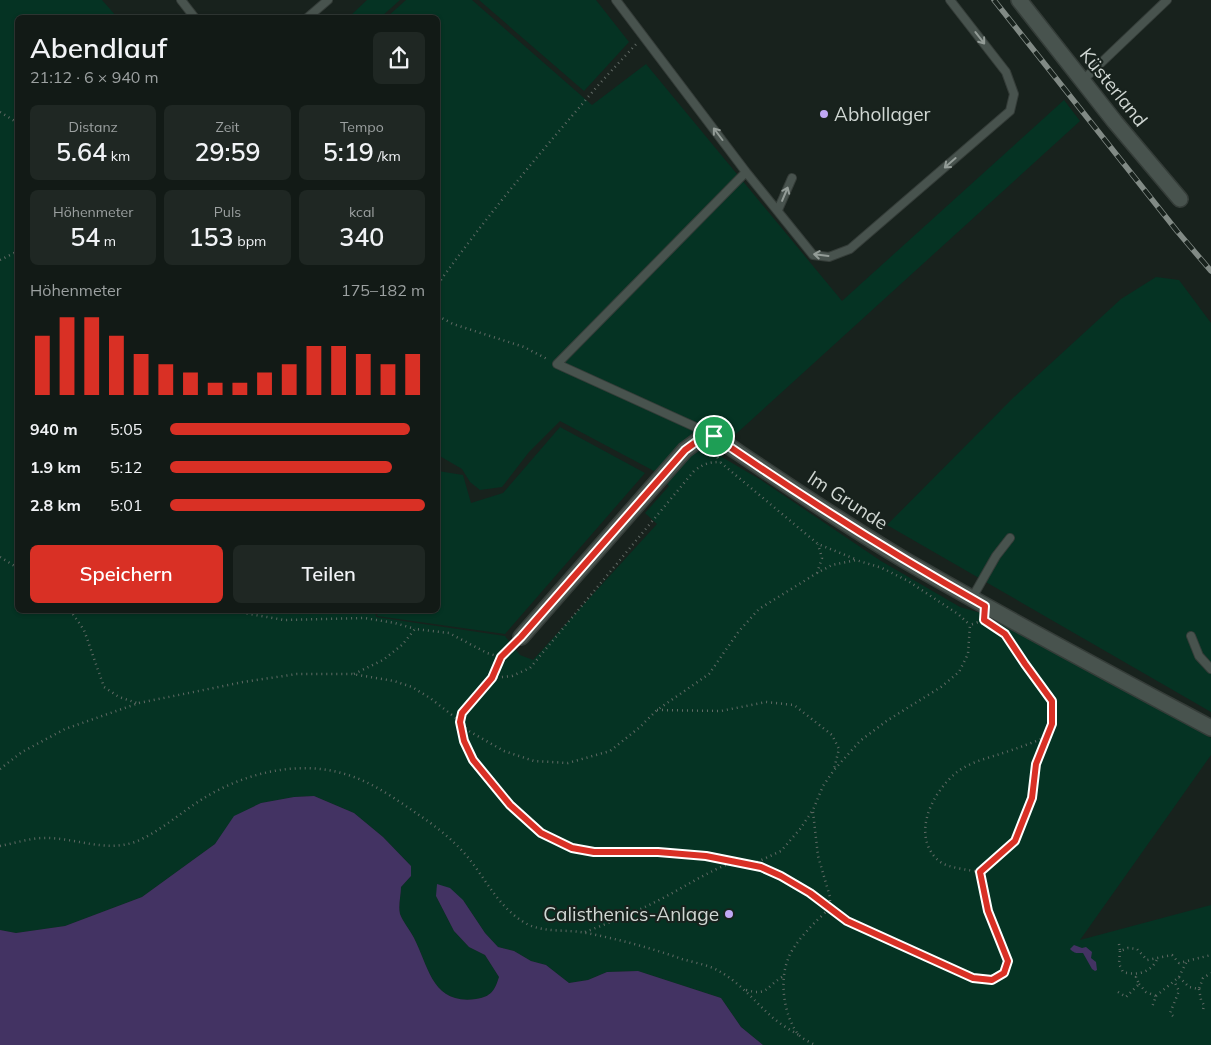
<!DOCTYPE html>
<html lang="de">
<meta charset="utf-8">
<style>
:root{--surface:#121a16;--page:#1f2723;--text:#f1f3f6;--muted:#9ca1a1;--line:#313835;--accent:#d93025}
body{margin:0;font-family:Mulish,sans-serif;background:var(--page);color:var(--text);height:100vh;display:flex;flex-direction:column;font-size:19px;white-space:nowrap}
*{box-sizing:border-box;margin:0}
p{font-size:16px;color:var(--muted)}
.icon{flex:none;width:28px;height:28px;fill:none;stroke:currentColor;stroke-width:2;stroke-linecap:round;stroke-linejoin:round}
.map{position:relative;flex:1;overflow:hidden}
.panel{position:absolute;left:15px;top:15px;width:425px;height:598px;display:flex;flex-direction:column;background:var(--surface);border-radius:8px;box-shadow:0 1px 4px #0004,0 0 0 1px var(--line)}
.panel>*{flex:none}
.pin{position:absolute;display:grid;place-items:center;width:42px;height:42px;color:#fff;margin:-21px;border:2px solid #fff;border-radius:50%;box-shadow:0 1px 5px #0007}
.round{display:grid;place-items:center;flex:none;width:52px;height:52px;border-radius:8px;background:var(--page)}
.head{display:flex;align-items:center;justify-content:space-between;height:85px;padding:0 15px}
h1{font-size:28px;font-weight:600;line-height:38px}
.metrics{display:grid;grid-template-columns:repeat(3,1fr);gap:8px;height:85px;padding:5px 15px}
.metrics div{display:grid;align-content:center;border-radius:8px;background:var(--page);text-align:center}
.metrics b{font-size:25px;font-weight:600}
.metrics small{font-size:14px;font-weight:400}
.metrics p{font-size:14px}
.chart{height:140px;padding:10px 15px}
.chart p{display:flex;justify-content:space-between}
.chart svg{width:100%;height:90px;margin-top:5px;stroke:var(--accent);stroke-width:6}
.cta{display:flex;gap:10px;margin-top:auto;padding:10px 15px}
.cta a{flex:1;height:58px;border-radius:8px;background:var(--accent);color:#fff;font-size:20px;font-weight:600;line-height:58px;text-align:center}
.cta a+a{background:var(--page);color:var(--text)}
ul{padding:0 15px;list-style:none;font-size:16px}
li{display:grid;grid-template-columns:80px 60px 1fr;align-items:center;height:38px}
li i{height:12px;border-radius:6px;background:var(--accent)}
.map>svg:first-child{display:block}
</style>
<div class="map">
<svg width="1211" height="1045" viewBox="0 0 1211 1045">
<rect width="100%" height="100%" fill="#18221d"/>
<path fill="#053323" d="M0 0H102L117 17 18 18V610H375L376 617 505 636 520 655 533 660 657 524 645 513 669 486 654 471 560 421 529 452 502 487 480 490 470 482 462 469 438 455V18L387 17 406 0H472L592 105 646 64 842 301 1064 100 1080 121 715 453 761 480 881 561 960 607 998 618 1211 738V755L1080 940 1211 905V1045H763L741 1027 721 998 638 971 607 972 588 980 569 983 546 965 531 961 514 951 498 947 485 933 463 900 436 896 454 931 469 947 485 955 499 977C495 990 491 997 476 999 432 1005 429 967 414 938 410 930 403 922 400 914 398 906 401 895 401 887L411 876V866L383 837 354 813 314 796 294 797 261 803 235 816 215 844 142 897 65 926 16 933 0 930Z
M367 0H400L381 17H349Z
M479 0H596L629 42 584 91Z
M1156 277 1179 280 1211 323V712L887 525 1013 398 1121 299Z
M560 427 645 473 505 634 377 616 378 610H438V471L463 475 471 503 503 493Z"/>
<path fill="#433363" d="M314 796 354 813 383 837 411 866V876L401 887C401 895 398 906 400 914 403 922 410 930 414 938 429 967 432 1005 476 999 491 997 495 990 499 977L485 955 469 947 454 931 436 896 437 884 450 888 463 900 485 933 498 947 514 951 531 961 546 965 569 983 588 980 607 972 638 971 721 998 741 1027 763 1045H0V930L16 933 65 926 142 897 215 844 234 816 261 803 294 797Z
M1074 945 1082 948 1086 947 1092 952 1091 958 1096 962 1097 970 1095 971 1092 969 1083 953C1077 953 1075 954 1070 949Z"/>
<g fill="none" stroke-linecap="round" stroke-linejoin="round">
<g stroke="#353d39" stroke-width="10">
<path id="lane" d="M181 0 195 18
M616 0 746 172 813 255 829 257 850 249 1010 111 1014 94 1006 72 950 0
M307 18 328 0
M1083 80 1167 0
M778 210 792 178
M713 435 557 364 746 172
M972 598 996 556 1010 538
M1191 636 1199 656 1211 669"/>
</g>
<g stroke="#353d39" stroke-width="18">
<path id="street" d="M1019 0 1115 122 1180 199
M521 637 685 450 700 439 714 436C778 479 842 523 908 562 1008 620 1110 674 1211 728"/>
</g>
<path stroke="#616a65" stroke-width="2.5" stroke-dasharray="1 4" stroke-linecap="butt" d="M0 112 18 123
M0 260 18 251
M438 284C483 221 533 161 584 102 601 81 620 62 638 42
M438 316 453 324 524 347 549 360
M715 453 720 462
M0 557 18 568
M817 573 822 558 818 544
M70 610 84 630 104 687 119 697 137 703
M227 610 284 620 364 618 395 623 415 629
M512 646 501 657 492 678 462 713 461 722 464 741 473 760 510 805 541 833 572 848 594 853 658 852 706 856 761 867 781 876 810 893 847 921 973 978 992 980 1004 973 1008 961 988 911 980 872 1015 841 1032 798 1036 763 1053 724 1052 701 1004 633
M354 674 383 660 402 645 415 629 449 633 487 653 501 657
M492 678 512 676 530 668 694 471C703 464 709 462 720 462L818 544 855 559
M657 710 721 711 766 702 794 705 832 735 839 749 834 769
M0 769 22 752 65 729 139 703 243 682 297 674H352L394 681 412 687 430 698 461 722 467 730 504 751 534 761 568 763 610 751 640 727 657 710 709 674 739 631 759 609 817 573 832 565 856 560 882 568 908 581 958 614 970 625
M813 812 818 856 830 897V908C816 921 794 942 788 959 779 981 784 1016 798 1034 802 1039 810 1042 815 1045
M0 846C16 843 33 837 49 838 78 839 106 852 135 842 160 832 181 812 204 798 245 773 300 759 348 775 374 783 397 800 419 815 437 827 457 843 470 860 488 883 501 910 527 924 545 933 567 929 586 933 618 939 651 948 682 959 692 962 703 964 713 968 737 979 753 1000 772 1017 780 1024 790 1030 799 1035
M742 862H757L781 851 800 829 813 810 823 786 834 770 860 741 888 720 941 687 959 672 968 654 970 625 984 620
M980 872C970 870 947 868 939 861 910 836 932 792 957 772 970 762 988 758 1003 753 1018 748 1032 743 1046 737
M585 932C612 922 638 911 663 898 686 886 707 872 731 863
M1119 944 1120 951 1128 948 1137 949 1147 960 1172 955 1179 963 1211 955
M1120 951 1119 964 1123 972C1137 976 1152 973 1158 957
M1179 977 1187 961
M1139 984 1146 992 1156 996 1152 1007
M1199 989 1201 1000 1204 1005 1203 1010
M746 990C768 996 766 987 782 977
M1118 992 1126 997 1139 984 1136 977 1138 974
M1156 996 1179 977 1189 987 1199 989 1203 978 1211 973
M1173 1016 1170 1013 1179 991 1174 981"/>
<use href="#lane" stroke="#48534e" stroke-width="8"/>
<use href="#street" stroke="#48534e" stroke-width="15"/>
<g stroke="#818a85" stroke-width="5.5">
<path id="rail" d="M994 0 1177 231 1211 271"/>
</g>
<use href="#rail" stroke="#18221d" stroke-width="4" stroke-dasharray="11" stroke-linecap="butt"/>
</g>
<defs><path id="oneway-shaft" d="M-6 0H5M1.5-3L5.5 0L1.5 3" fill="none" stroke-width="1.6" stroke-linecap="round" stroke-linejoin="round" transform="scale(1.25)"/></defs>
<g stroke="#939c97">
<use href="#oneway-shaft" transform="translate(980 38) rotate(52)"/>
<use href="#oneway-shaft" transform="translate(718 134) rotate(-127)"/>
<use href="#oneway-shaft" transform="translate(950 163) rotate(139)"/>
<use href="#oneway-shaft" transform="translate(785 194) rotate(-67)"/>
<use href="#oneway-shaft" transform="translate(821 255) rotate(-173)"/>
</g>
<g fill="none" stroke-linecap="round" stroke-linejoin="round">
<g stroke="#fff" stroke-width="10">
<path id="route" d="M714 436C802 497 892 554 985 606L984 620 1005 634 1025 664 1052 701V724L1036 764 1032 798 1015 841 980 872 988 911 1008 961 1004 973 992 980 973 978 847 921 810 893 781 876 761 867 706 856 658 852H594L572 848 541 833 510 805 473 760 464 741 460 722 462 713 492 678 501 657 521 637 685 450 700 439Z"/>
</g>
<use href="#route" stroke="#d93025" stroke-width="6"/>
</g>
<g fill="#c0a8f4" stroke="#18221d" stroke-width="2">
<circle cx="824" cy="114" r="5"/>
<circle cx="729" cy="914" r="5"/>
</g>
<g text-anchor="middle" dominant-baseline="central" stroke-width="4" stroke-linejoin="round" paint-order="stroke">
<g font-size="19" fill="#d0d7d3" stroke="#18221d">
<text transform="translate(1114 87) rotate(51)">Küsterland</text>
<text transform="translate(848 500) rotate(33)">Im Grunde</text>
</g>
<g font-size="19" fill="#d0d7d3" stroke="#18221d" text-anchor="start">
<text x="834" y="114">Abhollager</text>
<text x="719" y="914" text-anchor="end">Calisthenics-Anlage</text>
</g>
</g>
</svg>
<div class="pin" style="left:714px;top:436px;background:#1e9e55"><svg class="icon" aria-label="arrive" viewBox="0 0 24 24"><path d="M6 21V4h12l-3 4 3 4H6"/></svg></div>
<section class="panel">
<div class="head"><div><h1>Abendlauf</h1><p>21:12 · 6 × 940 m</p></div><a class="round"><svg class="icon" aria-label="share" viewBox="0 0 24 24"><path d="M12 15V3M7 8l5-5 5 5M5 13v7h14v-7"/></svg></a></div>
<div class="metrics">
<div><p>Distanz</p><b>5.64<small> km</small></b></div>
<div><p>Zeit</p><b>29:59</b></div>
<div><p>Tempo</p><b>5:19<small> /km</small></b></div>
</div>
<div class="metrics">
<div><p>Höhenmeter</p><b>54<small> m</small></b></div>
<div><p>Puls</p><b>153<small> bpm</small></b></div>
<div><p>kcal</p><b>340</b></div>
</div>
<div class="chart"><p><span>Höhenmeter</span>175–182 m</p>
<svg viewBox="0 0 160 44" preserveAspectRatio="none"><path d="M5 44V15M15 44V6M25 44V6M35 44V15M45 44V24M55 44V29M65 44V33M75 44V38M85 44V38M95 44V33M105 44V29M115 44V20M125 44V20M135 44V24M145 44V29M155 44V24"/></svg>
</div>
<ul>
<li><b>940 m</b>5:05<i style="width:94%"></i></li>
<li><b>1.9 km</b>5:12<i style="width:87%"></i></li>
<li><b>2.8 km</b>5:01<i style="width:100%"></i></li>
</ul>
<div class="cta"><a>Speichern</a><a>Teilen</a></div>
</section>
</div>
